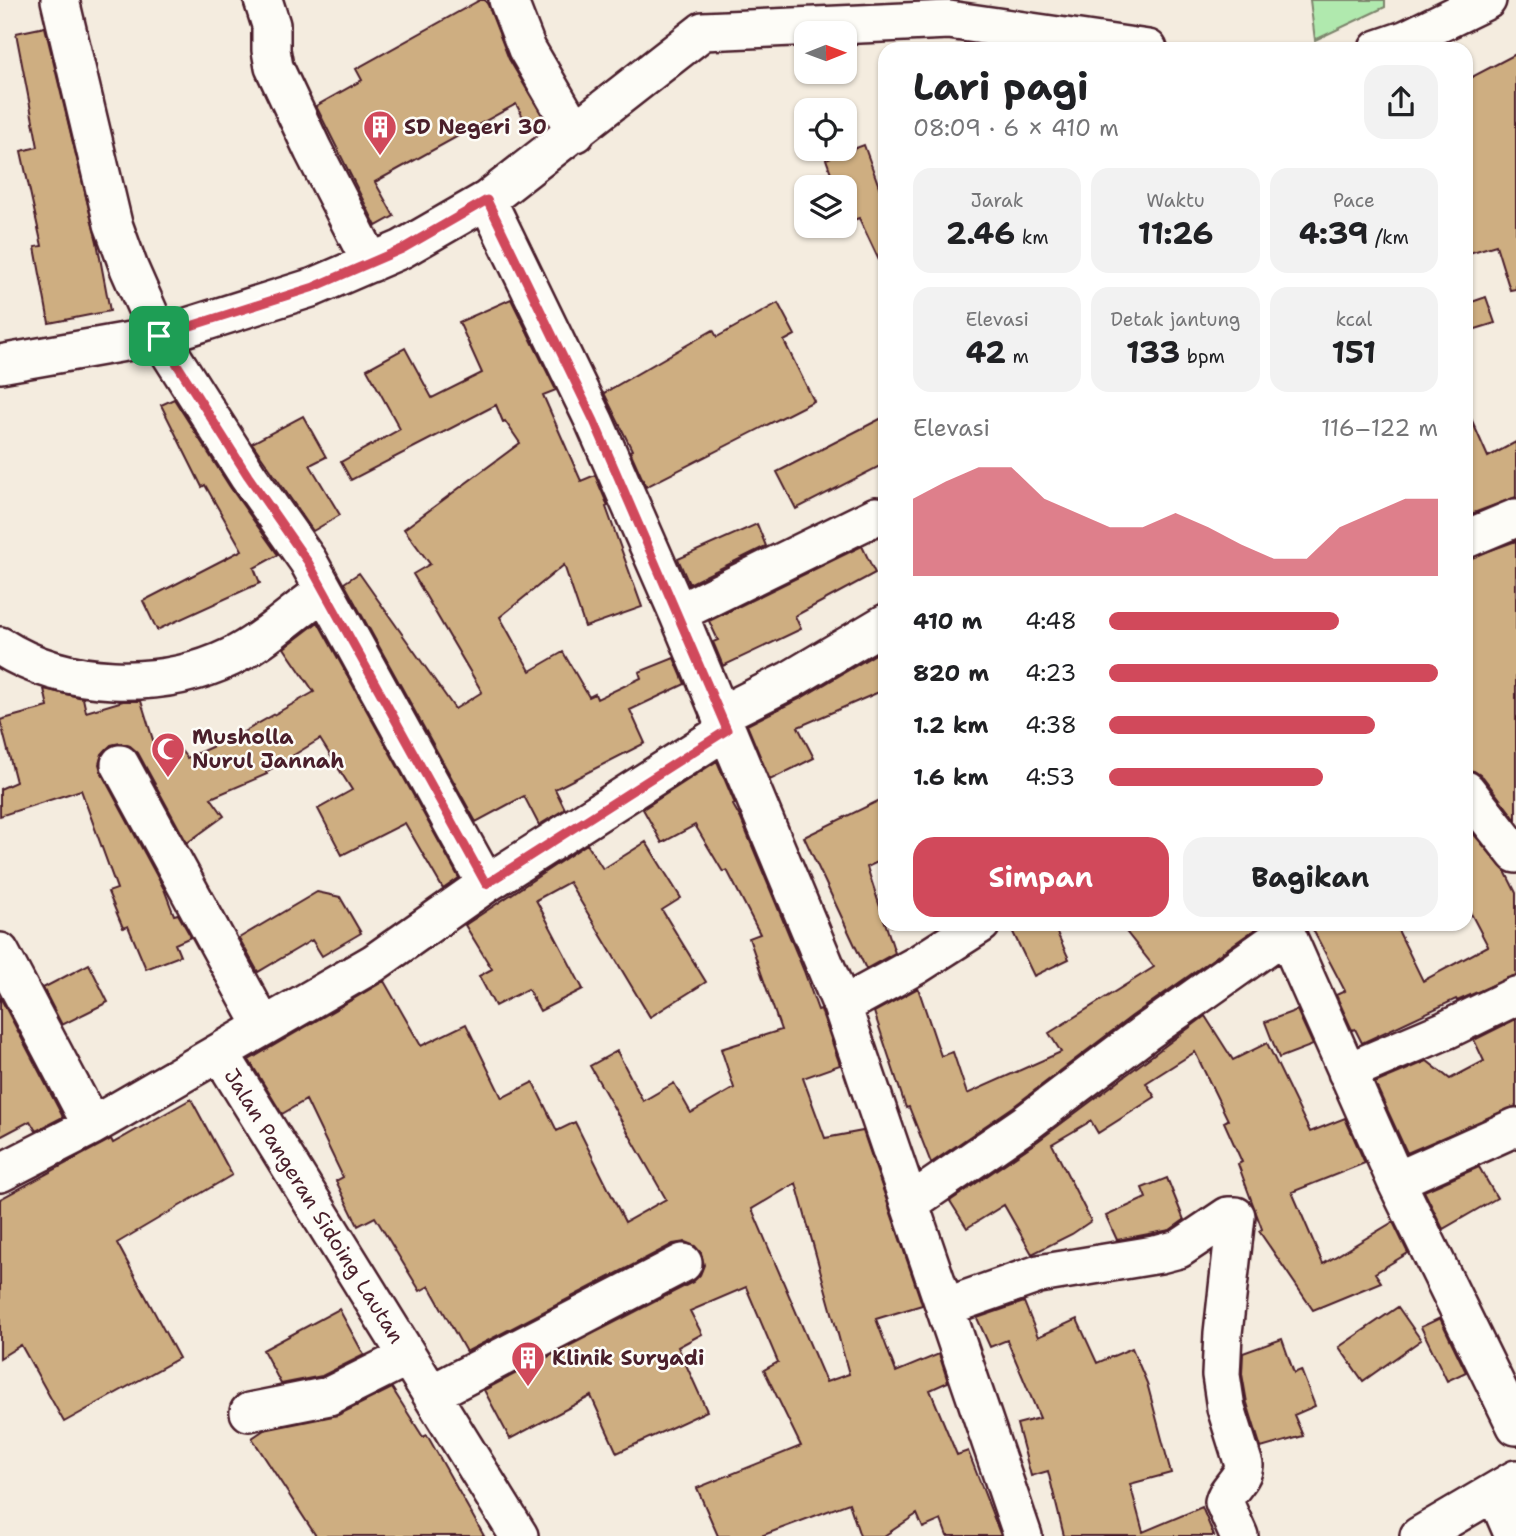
<!DOCTYPE html>
<html lang="id">
<meta charset="utf-8">
<style>
:root{--surface:#fff;--page:#f2f2f2;--text:#202124;--muted:#757577;--accent:#d1495b}
body{margin:0;font-family:"Shantell Sans",sans-serif;background:var(--page);color:var(--text);height:100vh;display:flex;flex-direction:column;font-size:26px;white-space:nowrap}
*{box-sizing:border-box;margin:0}
p{font-size:23px;color:var(--muted)}
.icon{flex:none;width:38px;height:38px;fill:none;stroke:currentColor;stroke-width:2;stroke-linecap:round;stroke-linejoin:round}
.map{position:relative;flex:1;overflow:hidden}
.drawer{position:absolute;left:878px;top:42px;width:595px;height:889px;display:flex;flex-direction:column;background:var(--surface);border-radius:21px;box-shadow:0 2px 5px #0004}
.drawer>*{flex:none}
.needle{width:46px;rotate:89deg}
.tools{position:absolute;left:794px;top:21px;display:grid;gap:14px}
.tools a{display:grid;place-items:center;width:63px;height:63px;border-radius:14px;background:var(--surface);box-shadow:0 2px 5px #0004;font-size:35px}
.pin{position:absolute;display:grid;place-items:center;width:60px;height:60px;color:#fff;margin:-30px;border-radius:14px;box-shadow:0 4px 10px #0006}
.round{display:grid;place-items:center;flex:none;width:74px;height:74px;border-radius:21px;background:var(--page)}
.headline{display:flex;align-items:center;justify-content:space-between;height:119px;padding:0 35px}
h1{font-size:38px;font-weight:700;line-height:52px}
.figures{display:grid;grid-template-columns:repeat(3,1fr);gap:10px;height:119px;padding:7px 35px}
.figures div{display:grid;align-content:center;border-radius:18px;background:var(--page);text-align:center}
.figures b{font-size:30px;font-weight:700}
.figures small{font-size:19px;font-weight:400}
.figures p{font-size:19px}
.chart{height:196px;padding:14px 35px}
.chart p{display:flex;justify-content:space-between}
.chart svg{width:100%;height:126px;margin-top:7px;fill:var(--accent);opacity:.7}
.action{display:flex;gap:14px;margin-top:auto;padding:14px 35px}
.action a{flex:1;height:80px;border-radius:21px;background:var(--accent);color:#fff;font-size:28px;font-weight:700;line-height:80px;text-align:center}
.action a+a{background:var(--page);color:var(--text)}
ul{padding:0 35px;list-style:none;font-size:23px}
li{display:grid;grid-template-columns:112px 84px 1fr;align-items:center;height:52px}
li i{height:18px;border-radius:9px;background:var(--accent)}
.map>svg:first-child{display:block}
</style>
<div class="map">
<svg width="1516" height="1536" viewBox="0 0 1516 1536">
<rect width="100%" height="100%" fill="#f4ecdf"/>
<filter id="ink" filterUnits="userSpaceOnUse"><feTurbulence type="fractalNoise" baseFrequency=".0143" numOctaves="2"/><feDisplacementMap in="SourceGraphic" scale="14" xChannelSelector="R" yChannelSelector="G"/><feConvolveMatrix kernelMatrix="1 2 1 2 8 2 1 2 1" color-interpolation-filters="sRGB"/></filter>
<g filter="url(#ink)">
<path fill="#b0e9ae" stroke="#7d846c" stroke-width="2" d="M1310 0H1385V7L1315 40Z"/>
<path fill="#ceae81" stroke="#4a1f2b" stroke-width="2" fill-rule="evenodd" d="M480 0H485L488 5 509 59 546 122 530 130 516 104 375 182 394 216 376 226 316 106 362 80 356 69Z
M45 27 97 242 110 311 49 323 35 247 42 246 21 151 38 147 16 33Z
M1516 54V289L1510 290 1496 245 1466 254V80Z
M864 145 886 206V275L859 218 845 223V187H836L826 159Z
M1486 297 1495 323 1466 332V304Z
M511 299 556 390 543 395 581 481 595 475 608 506 606 507 642 607 585 627 564 565 500 617 530 671 563 652 589 697 595 694 597 699 641 678 639 672 674 658 685 684 630 710 645 743 555 789 565 809 539 825 524 796 476 822 344 583 359 573 455 709 482 692 413 574 430 564 404 529 520 443 505 421 503 422 496 405 351 480 341 462 400 429 367 369 405 348 432 398 482 373 459 322Z
M778 303 795 335 784 341 814 401 646 487 630 451 632 450 604 393 713 330 717 337Z
M174 399 230 487 278 555 254 568 260 583 157 630 143 601 242 550 205 485 202 487 161 405Z
M1466 407 1488 457 1516 442V497L1471 514 1466 504Z
M303 416 326 457 310 465 340 515 313 531 252 443Z
M886 416V463L796 509 777 472Z
M757 524 766 546 689 584 678 559Z
M1516 541V820L1483 777 1474 771 1466 770V559Z
M862 546 875 573 795 616 801 629 723 666 713 642 718 640 709 621Z
M318 622 459 878 443 889 405 823 342 855 318 809 352 790 320 739 266 772 267 774 211 798 224 816 187 843 138 753 130 746 120 743 111 745 102 754 99 764 102 774 164 889 174 915 178 914 191 937 175 944 180 956 146 969 128 926 123 928 108 892 117 889 81 790 0 816V789L16 782 0 720 48 707 44 689 83 698 86 712 123 701H141L158 756 175 743 187 758 238 735 314 692 284 648Z
M886 648V689L798 727 814 758 770 780 747 725 801 698Z
M717 761 735 804 733 805 741 819 804 971 818 1010 821 1009 822 1013 840 1065 803 1078 825 1138 863 1131 921 1301 922 1305 876 1319 896 1372 939 1354 948 1382 930 1390 957 1455 968 1451 1001 1536H947L941 1520 923 1528 917 1514 884 1536H860L849 1503 761 1536H718L697 1488 801 1446 764 1370 778 1362 746 1287 690 1311 702 1334 678 1347 707 1411 617 1453 591 1396 510 1439 484 1390 693 1282 700 1275 704 1265 701 1253 695 1246 685 1242 673 1244 466 1352 429 1286 420 1291 375 1217 358 1226 336 1181 343 1177 306 1100 282 1114 249 1060 384 981 421 1046 466 1024 502 1098 533 1082 557 1131 575 1122 625 1222 666 1199 590 1066 617 1051 643 1101 674 1083 691 1113 734 1088 721 1049 781 1030 749 938 760 934 727 870 723 872 695 825 662 843 643 809ZM796 1183 849 1374 826 1382 752 1209Z
M886 797V858L867 867 895 953 866 969 804 837Z
M1466 825 1505 871 1516 893V975L1457 1001 1456 999 1362 1043 1355 1029 1352 1030 1336 995 1345 991 1310 924H1395L1423 981 1488 946 1466 904Z
M646 842 681 898 662 910 706 982 650 1017 569 882 536 900 583 989 540 1011 528 989 495 1006 479 976 492 969 465 925 587 844 603 869Z
M317 892 340 897 361 933 322 956 312 940 258 972 239 938Z
M1009 924H1053L1069 959 1034 976Z
M1120 924 1261 925 1132 1016 1013 1107 931 1163 909 1107 906 1108 874 1012 918 988 941 1056 953 1052 967 1094 1061 1052 1049 1033 1154 967Z
M89 964 108 1002 62 1025 43 988Z
M0 997 63 1117 36 1131 30 1121 0 1137Z
M1297 1010 1313 1045 1279 1058 1265 1022Z
M1205 1016 1233 1060 1267 1043 1310 1132 1345 1118 1365 1163 1292 1192 1323 1264 1393 1222 1408 1253 1375 1273 1381 1282 1313 1310 1259 1231 1262 1229 1238 1164 1242 1162 1224 1122 1228 1120 1195 1052 1146 1083 1155 1097 1098 1133 1091 1121 1052 1144 1091 1221 1072 1234 1032 1254 1004 1205 967 1228 950 1201 1038 1141Z
M1516 1019V1106L1407 1153 1375 1083 1427 1061 1450 1079 1484 1061 1474 1040Z
M191 1099 232 1175 117 1243 179 1358 64 1422 21 1345 0 1358V1199L111 1139 113 1143Z
M1479 1167 1497 1198 1443 1229 1424 1191Z
M1167 1178 1184 1220 1170 1230 1117 1240 1106 1216 1146 1198 1142 1188Z
M1024 1302 1038 1337 1077 1319 1097 1363 1132 1348 1147 1383 1171 1473 1130 1484 1143 1532 1202 1507 1214 1536H1064L1048 1471 1031 1476 1017 1424 1040 1418 1007 1340 990 1347 977 1318Z
M1398 1307 1421 1340 1363 1381 1339 1347Z
M339 1309 364 1355 322 1376 281 1384 263 1350Z
M1440 1318 1466 1372 1447 1381 1421 1327Z
M1282 1339 1294 1373 1301 1370 1315 1406 1294 1415 1303 1436 1261 1448 1247 1403 1242 1374 1243 1353Z
M392 1388 423 1437 427 1435 484 1536H316L252 1438 264 1430 338 1415Z"/>
<g fill="none" stroke-linecap="round" stroke-linejoin="round">
<g stroke="#4a1f2b" stroke-width="42">
<path id="minor" d="M60 0 113 224 129 268 159 336 248 476 308 561 486 884
M263 0 271 25V50L274 67 313 150 371 263
M508 0 527 49 576 133
M703 31 949 20 1148 49
M1378 49 1407 39 1487 0
M487 200 594 421 678 613 842 1006 1023 1536
M0 364 159 336 314 287 402 249 487 200 703 31
M1466 539 1516 518
M678 613 876 516
M0 646C65 688 161 691 231 657 264 641 292 613 323 592
M720 715 790 680 886 623
M120 764 263 1026
M1466 790 1516 854
M1282 924 1396 1181 1516 1127
M0 952 92 1126
M842 1006 917 965 981 924
M220 1053 519 1536
M1347 1072 1446 1030 1516 996
M0 1173 92 1126 374 963 486 884 727 730
M1396 1181 1516 1426
M910 1203 1025 1124 1145 1033 1286 933
M945 1307 1039 1274 1160 1254 1179 1249 1228 1216H1236L1223 1333 1221 1375 1226 1408 1244 1465C1243 1480 1227 1488 1224 1502L1239 1536
M431 1394 683 1263
M249 1412 329 1396 407 1357
M1495 1492 1514 1536
M1419 1536 1516 1479"/>
</g>
<use href="#minor" stroke="#fdfcf7" stroke-width="37"/>
</g>
</g>
<g fill="none" stroke-linecap="round" stroke-linejoin="round" filter="url(#ink)">
<g stroke="#fff" stroke-width="14">
<path id="route" d="M487 200 594 421 727 730 486 884 308 562 248 476 159 336 314 287 402 249Z"/>
</g>
<use href="#route" stroke="#d1495b" stroke-width="9"/>
</g>
<defs>
<g id="building-pin" transform="scale(1.75)"><path d="M0 17L-7.5 6A9.5 9.5 0 1 1 7.5 6Z" fill="#d1495b" stroke="#fdfcf7"/><path d="M-4-6H4V6H1V3H-1V6H-4ZM-2.5-4.3h1.7v1.8h-1.7ZM.8-4.3h1.7v1.8H.8ZM-2.5-1h1.7V.8h-1.7ZM.8-1h1.7V.8H.8Z" fill="#fff"/></g>
<g id="mosque-pin" transform="scale(1.75)"><path d="M0 17L-7.5 6A9.5 9.5 0 1 1 7.5 6Z" fill="#d1495b" stroke="#fdfcf7"/><path d="M3.5-4.9A6 6 0 1 0 3.5 4.9A5 5 0 1 1 3.5-4.9Z" fill="#fff"/></g>
</defs>
<g fill-rule="evenodd">
<use href="#building-pin" x="380" y="127"/>
<use href="#mosque-pin" x="168" y="749"/>
<use href="#building-pin" x="528" y="1358"/>
</g>
<g text-anchor="middle" dominant-baseline="central" stroke-width="5" stroke-linejoin="round" paint-order="stroke">
<g font-size="21" font-weight="bold" fill="#4a1f2b" stroke="#fdfcf7" text-anchor="start">
<text x="404" y="127">SD Negeri 30</text>
<text x="192" y="737">Musholla<tspan x="192" dy="24">Nurul Jannah</tspan></text>
<text x="552" y="1358">Klinik Suryadi</text>
</g>
<g font-size="21" fill="#4a1f2b" stroke="#fdfcf7">
<text transform="translate(314 1206) rotate(58)">Jalan Pangeran Sidoing Lautan</text>
</g>
</g>
</svg>
<div class="tools">
<a><svg class="needle" viewBox="-14 -14 28 28"><path d="M0-13l5 13h-10z" fill="#e53935"/><path d="M0 13l5-13h-10z" fill="#757577"/></svg></a>
<a><svg class="icon" aria-label="locate" viewBox="0 0 24 24"><circle cx="12" cy="12" r="6"/><path d="M12 2v4M12 18v4M2 12h4M18 12h4"/></svg></a>
<a><svg class="icon" aria-label="layers" viewBox="0 0 24 24"><path d="M12 4l9 5-9 5-9-5zM3 14l9 5 9-5"/></svg></a>
</div>
<div class="pin" style="left:159px;top:336px;background:#1e9e55"><svg class="icon" aria-label="arrive" viewBox="0 0 24 24"><path d="M6 21V4h12l-3 4 3 4H6"/></svg></div>
<section class="drawer">
<div class="headline"><div><h1>Lari pagi</h1><p>08:09 · 6 × 410 m</p></div><a class="round"><svg class="icon" aria-label="share" viewBox="0 0 24 24"><path d="M12 15V3M7 8l5-5 5 5M5 13v7h14v-7"/></svg></a></div>
<div class="figures">
<div><p>Jarak</p><b>2.46<small> km</small></b></div>
<div><p>Waktu</p><b>11:26</b></div>
<div><p>Pace</p><b>4:39<small> /km</small></b></div>
</div>
<div class="figures">
<div><p>Elevasi</p><b>42<small> m</small></b></div>
<div><p>Detak jantung</p><b>133<small> bpm</small></b></div>
<div><p>kcal</p><b>151</b></div>
</div>
<div class="chart"><p><span>Elevasi</span>116–122 m</p>
<svg viewBox="0 0 160 44" preserveAspectRatio="none"><path d="M0 44V17L10 11L20 6L30 6L40 17L50 22L60 27L70 27L80 22L90 27L100 33L110 38L120 38L130 27L140 22L150 17L160 17V44z"/></svg>
</div>
<ul>
<li><b>410 m</b>4:48<i style="width:70%"></i></li>
<li><b>820 m</b>4:23<i style="width:100%"></i></li>
<li><b>1.2 km</b>4:38<i style="width:81%"></i></li>
<li><b>1.6 km</b>4:53<i style="width:65%"></i></li>
</ul>
<div class="action"><a>Simpan</a><a>Bagikan</a></div>
</section>
</div>
